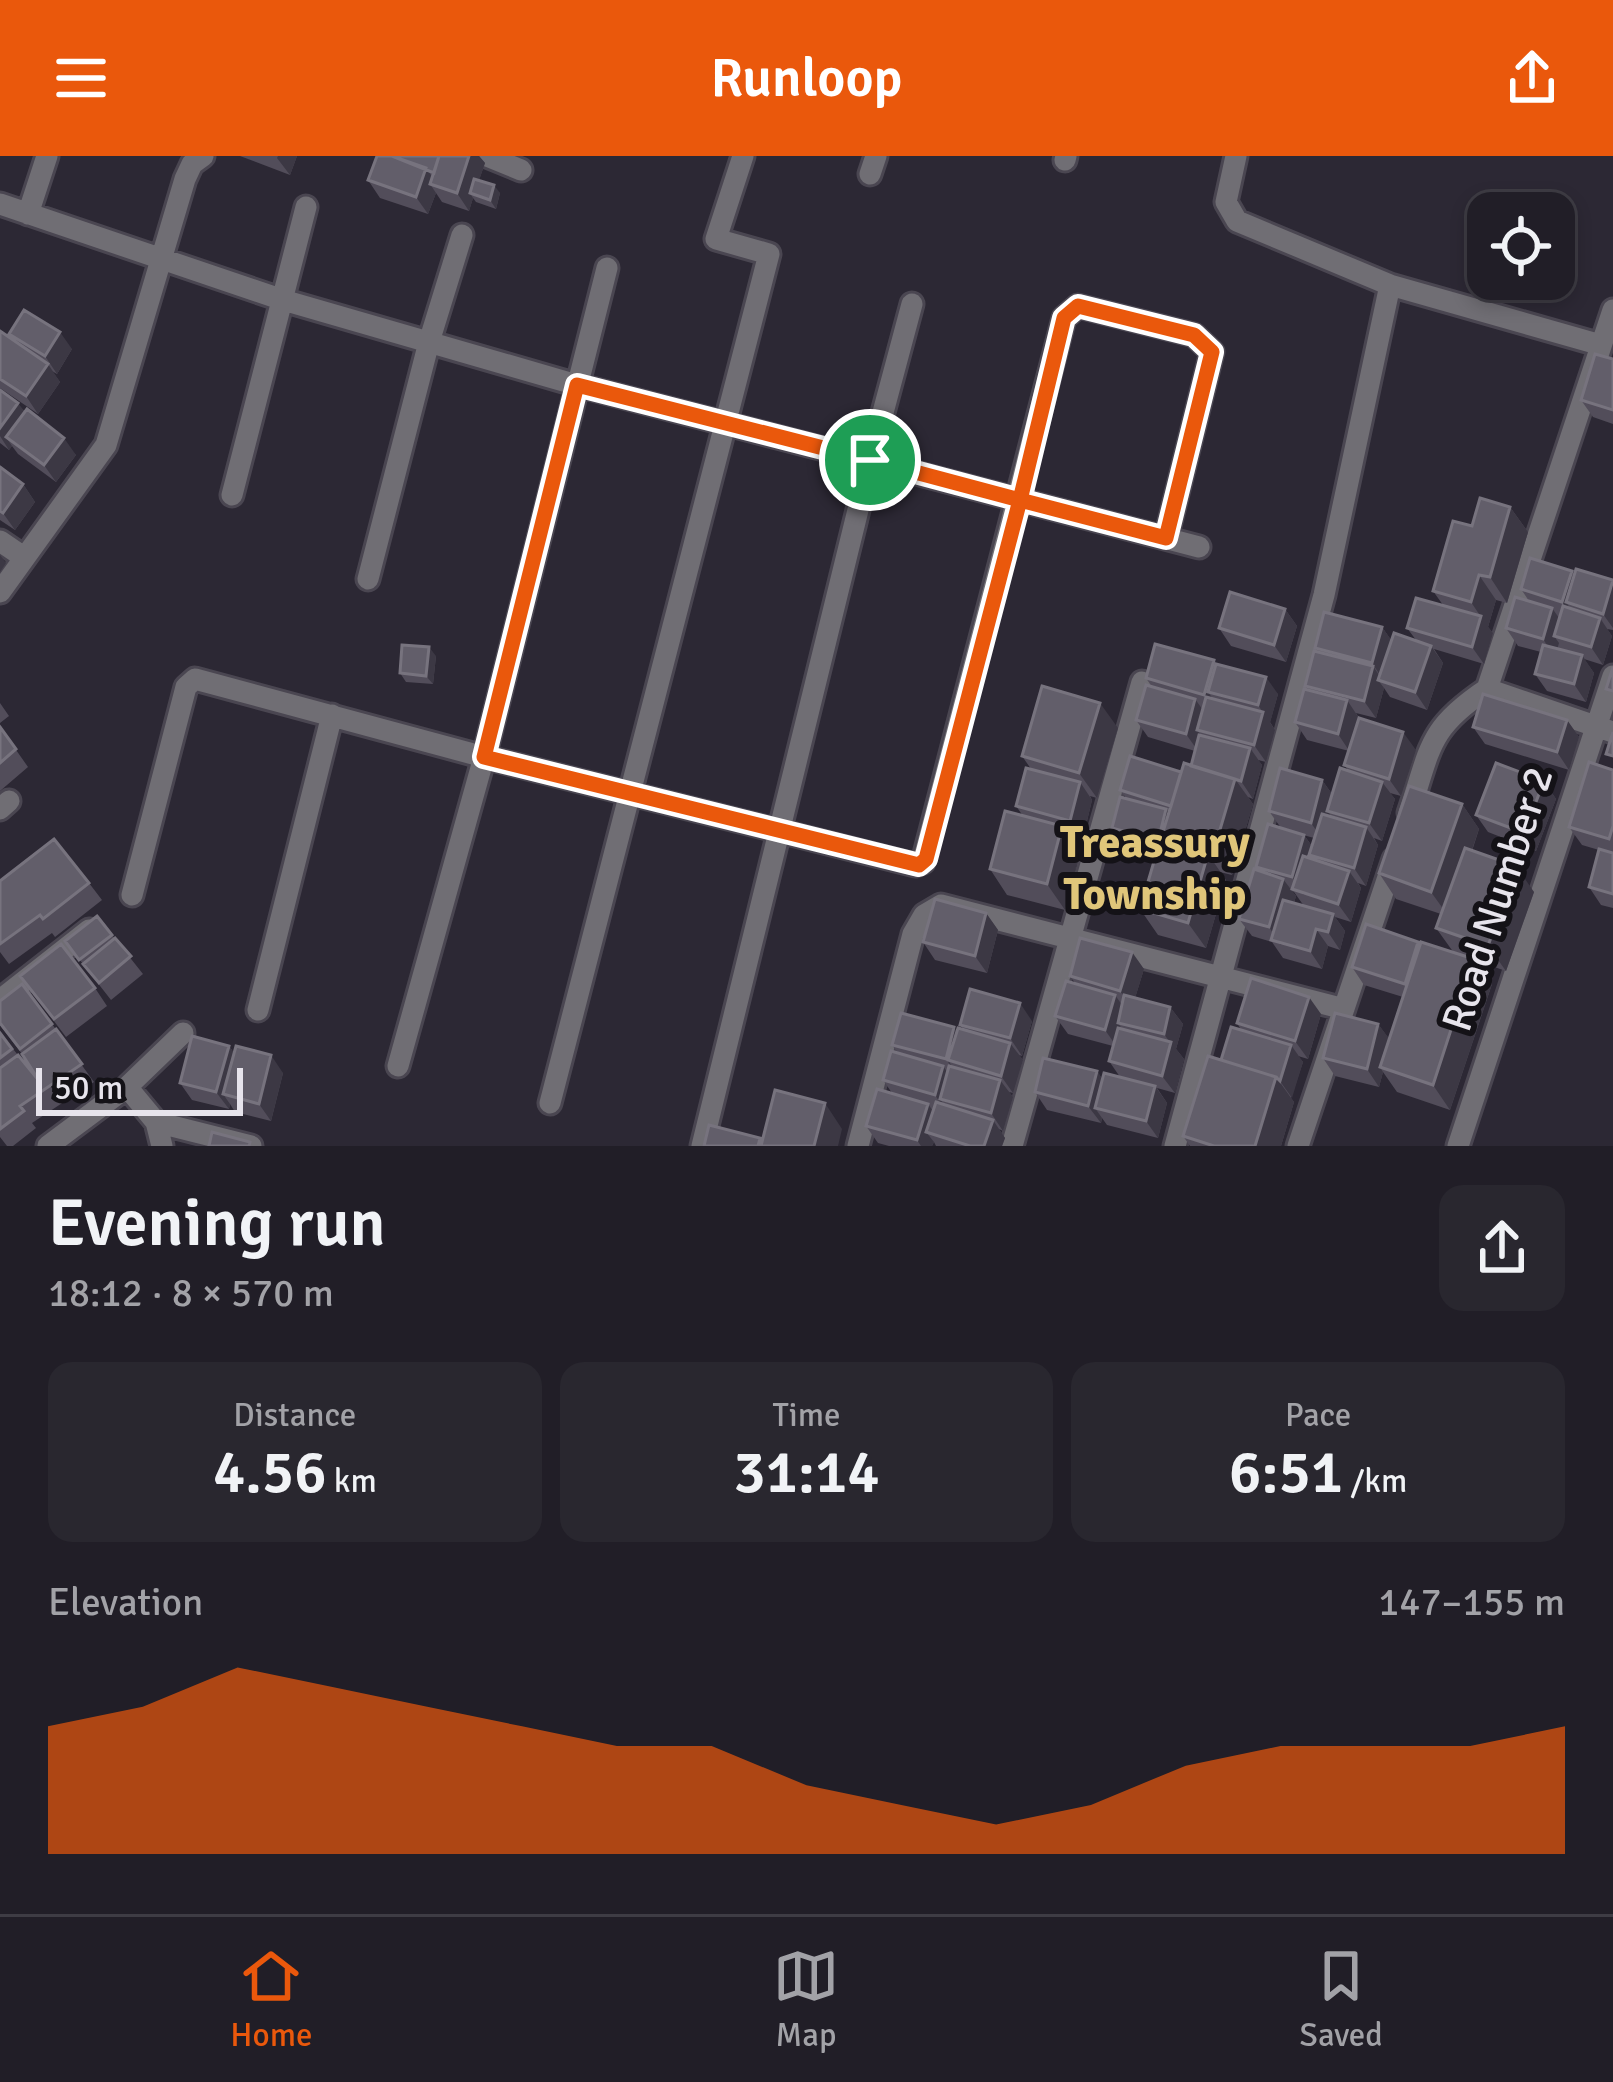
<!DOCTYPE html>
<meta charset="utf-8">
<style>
:root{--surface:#211e27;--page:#29272f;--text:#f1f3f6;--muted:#a2a2a7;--line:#3e3c44;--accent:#ea580c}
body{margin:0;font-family:Signika,sans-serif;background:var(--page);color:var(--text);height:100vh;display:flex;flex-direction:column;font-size:45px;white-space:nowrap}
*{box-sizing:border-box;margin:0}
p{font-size:39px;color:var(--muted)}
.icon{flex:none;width:66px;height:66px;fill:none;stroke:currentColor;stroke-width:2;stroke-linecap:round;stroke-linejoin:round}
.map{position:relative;height:990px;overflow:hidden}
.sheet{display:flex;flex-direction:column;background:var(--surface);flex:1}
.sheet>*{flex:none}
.fabs{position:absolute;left:1467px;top:36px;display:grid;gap:24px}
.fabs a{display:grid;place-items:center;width:108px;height:108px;border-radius:24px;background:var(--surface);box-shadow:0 6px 18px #0003,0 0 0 3px var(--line);font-size:60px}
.scale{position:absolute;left:36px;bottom:30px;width:207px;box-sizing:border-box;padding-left:12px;border:6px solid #e7e4ec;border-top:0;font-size:33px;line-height:42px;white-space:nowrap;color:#e7e4ec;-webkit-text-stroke:9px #141217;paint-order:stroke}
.pin{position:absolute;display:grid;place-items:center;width:102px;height:102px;color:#fff;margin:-51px;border:6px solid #fff;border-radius:50%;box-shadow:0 3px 12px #0007}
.round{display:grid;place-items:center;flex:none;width:126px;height:126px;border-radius:24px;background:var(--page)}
.overview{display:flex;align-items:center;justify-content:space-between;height:204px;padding:0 48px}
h1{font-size:66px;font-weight:600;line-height:90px}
.metrics{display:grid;grid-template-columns:repeat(3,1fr);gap:18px;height:204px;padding:12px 48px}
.metrics div{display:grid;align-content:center;border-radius:24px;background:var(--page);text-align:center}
.metrics b{font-size:60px;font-weight:600}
.metrics small{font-size:33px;font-weight:400}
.metrics p{font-size:33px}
.chart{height:336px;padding:24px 48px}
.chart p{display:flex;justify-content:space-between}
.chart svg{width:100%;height:216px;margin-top:12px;fill:var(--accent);opacity:.7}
header{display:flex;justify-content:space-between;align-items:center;height:156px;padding:0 48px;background:var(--accent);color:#fff;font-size:54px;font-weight:600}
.menu{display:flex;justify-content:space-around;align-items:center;height:168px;border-top:3px solid var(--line);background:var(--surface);font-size:33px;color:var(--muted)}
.menu a{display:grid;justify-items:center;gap:6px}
.menu .active{color:var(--accent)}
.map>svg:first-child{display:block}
</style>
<header><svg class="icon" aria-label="menu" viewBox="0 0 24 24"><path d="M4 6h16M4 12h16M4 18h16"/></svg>Runloop<svg class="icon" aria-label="share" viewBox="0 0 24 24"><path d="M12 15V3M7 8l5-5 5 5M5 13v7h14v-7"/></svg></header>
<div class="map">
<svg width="1613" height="990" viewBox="0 0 1613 990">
<rect width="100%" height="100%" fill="#2c2834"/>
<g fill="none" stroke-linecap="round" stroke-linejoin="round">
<g stroke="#4a4651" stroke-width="27">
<path id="minor" d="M487 0 521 14
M1236 0 1226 46 1237 65 1390 129
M1065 4 1066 0
M870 18 876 0
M0 48 283 144 577 229 870 305 702 990
M28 58 47 0
M912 148 870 305 1199 391
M232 339 306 51
M0 385 22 400
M368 423 429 186 462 79
M0 436 106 289 185 23 192 8 203 0
M1487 533 1613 576
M0 653 9 645
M1409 657C1431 592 1427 573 1487 533L1613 154
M132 739 186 531 195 523 484 601 915 709 923 706 1064 162 1078 150 1194 179 1212 196 1166 382
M0 844 89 774
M258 854 332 559
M398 910 484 601 607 112
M127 931 156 966
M550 947 769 98 716 83 743 0
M48 990 127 931 183 877
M162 990 156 966 251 990
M858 990 913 778 924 759 941 749 1344 853
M1012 990 1142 526
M1175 990 1324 439 1390 129 1601 189
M1298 990 1394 703
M1458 990 1613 520"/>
</g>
<use href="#minor" stroke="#706e74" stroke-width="21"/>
</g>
<path fill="#524d5a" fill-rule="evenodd" d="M240 0H297L290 19Z
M377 0H479L485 7 479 24 500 37 496 53 476 46 473 42 469 55 442 46 436 37 428 58 380 42 368 24Z
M0 175 15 186 9 178 72 193 57 218 52 215 60 226 38 258 0 232Z
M1613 203V268L1593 261 1581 244Z
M0 234 76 299 56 326 18 298 12 290 9 294 0 287Z
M0 311 23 328 35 346 15 374 0 364Z
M1510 351 1528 376 1507 447 1496 444 1488 471 1493 477 1484 508 1434 493 1443 507 1427 554 1390 541 1384 532 1376 562 1356 557 1359 562 1416 594 1401 640 1390 637 1395 643 1382 685 1374 682 1378 689 1366 730 1358 727 1361 732 1351 766 1335 761 1345 775 1340 794 1328 790 1322 813 1283 802 1272 786 1252 780 1239 763 1259 715 1256 711 1281 672 1269 655 1322 624 1332 638 1349 615 1344 609 1349 595 1307 584 1295 566 1308 534 1305 530 1318 496 1315 492 1382 471 1391 484H1416L1407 472 1443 449 1433 435 1472 370ZM1296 677 1314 682 1312 690 1304 679ZM1292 735 1294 736 1304 750 1294 747 1296 740Z
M1574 418 1613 424V474L1607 473 1612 480 1603 509 1584 503 1594 517 1586 546 1547 535 1535 518 1541 496 1518 490 1506 472 1529 445 1521 433Z
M1285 453 1297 470 1286 506 1231 490 1219 472Z
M436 500 433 528 406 526 400 517Z
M1214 504 1217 508 1278 538 1270 566 1275 574 1266 606 1258 604 1262 609 1253 643 1248 641 1253 648 1232 719 1220 716 1226 724 1206 792 1158 779 1140 753 1156 698 1124 690 1112 672 1126 642 1120 634 1181 616 1191 610 1195 595 1148 581 1136 564 1152 531 1146 522Z
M0 547 9 560 0 567Z
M1567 564 1579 581 1569 614 1485 588 1473 571Z
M0 571 28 611 0 635Z
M1118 572 1097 642 1090 640 1092 644 1083 682 1068 678 1080 695 1065 754 1007 739 990 713 1023 660 1016 650 1031 613 1022 600Z
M1613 614V752L1601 749 1589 731 1599 694 1582 689 1569 671Z
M1544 625 1556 643 1536 695 1488 676 1476 659Z
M1462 648 1479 673 1472 695 1534 736 1506 815 1474 804 1492 828 1450 954 1397 936 1383 916 1379 931 1335 920 1323 902 1378 868 1389 883 1403 841 1364 829 1352 811 1418 786 1420 788 1454 797 1436 772 1441 758 1396 743 1379 717Z
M0 725 89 727 102 744 55 781 52 777 9 808 0 796Z
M986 757 998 774 987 817 935 804 923 786Z
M97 760 143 818 111 844 65 785Z
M1144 813 1135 842 1170 851 1183 868 1176 893 1184 903 1175 937 1157 932 1167 947 1158 982 1107 969 1102 962 1101 967 1047 954 1035 936 1097 915 1102 923 1120 921 1109 905 1113 890 1068 878 1055 860 1075 827 1070 820Z
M20 820 95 832 107 850 66 881Z
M0 845 52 868 94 926 32 967 36 972 13 990H7L0 981V877L40 926 22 898 0 869Z
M1321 858 1308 903 1298 900 1303 906 1291 942 1294 946 1281 990H1190L1183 980 1221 904 1241 874 1237 867Z
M1032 865 1022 900 1019 899 1023 904 1013 937 1009 936 1013 941 1003 975 999 973 1005 982 1002 990H936L934 986 932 990H889L878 987 866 970 892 937 883 924 898 897 892 889 957 875 963 873 960 869Z
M229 890 234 897 283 917 271 965 235 956 230 948 229 953 192 944 180 927Z"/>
<path fill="#3c3844" d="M278 0H297L290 19 277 2Z
M469 0H479L485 7 474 39 470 37 473 42 469 55 457 37Z
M426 12 438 29 430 28 436 37 428 58 416 41Z
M494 29 500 37 496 53 490 44Z
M60 176 72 193 57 218 45 200Z
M48 208 60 226 38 258 26 240Z
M18 247 31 264 6 281 12 290 9 294 0 280V272Z
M64 282 76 299 56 326 44 309Z
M23 328 35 346 15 374 3 357Z
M1510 351 1528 376 1507 447 1490 421Z
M0 399 6 407 0 416Z
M1572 415 1584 433 1566 446 1575 460 1574 464 1562 446Z
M1479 419 1496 444 1488 471 1493 477 1484 508 1472 491 1481 461 1471 446Z
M1613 427V472L1603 458Z
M1552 452 1564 469 1554 480 1559 487 1555 501 1543 483Z
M1285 453 1297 470 1286 506 1274 489Z
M1600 462 1612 480 1603 509 1591 491Z
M1382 471 1394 488 1384 525 1372 507Z
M1431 490 1443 507 1427 554 1415 536Z
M429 491 436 500 433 528 426 520Z
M1582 499 1594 517 1586 546 1574 528Z
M1214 504 1226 521 1208 536 1218 550 1216 556 1204 539Z
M1373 510 1383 525 1378 524 1384 532 1376 562 1364 545Z
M1266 521 1278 538 1270 567 1258 549Z
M1195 543 1208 561 1197 574 1202 581 1198 595 1186 578Z
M1347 544 1359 562 1350 596 1338 578Z
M1100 547 1118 572 1097 642 1079 617Z
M1263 556 1275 574 1266 606 1254 589Z
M1567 564 1579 581 1569 614 1557 596Z
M1403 576 1416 594 1401 640 1389 623Z
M1250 592 1262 609 1253 643 1241 625Z
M1235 623 1253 648 1232 719 1214 694Z
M1322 624 1334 641 1327 655 1330 658 1323 684 1311 667Z
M1544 625 1556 643 1536 695 1524 677Z
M1080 626 1092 644 1083 682 1070 665Z
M1382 626 1395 643 1382 685 1369 667Z
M1462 648 1479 673 1449 761 1431 736Z
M1166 653 1178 670 1162 679 1172 693 1170 702 1158 685Z
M1062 670 1080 695 1065 754 1047 728Z
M1366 671 1378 689 1366 730 1354 712Z
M1304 679 1316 696 1309 699 1314 706 1304 739 1292 721Z
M1208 698 1226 724 1206 792 1188 767Z
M1516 710 1534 736 1506 815 1488 790Z
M1349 715 1361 732 1351 766 1338 748Z
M1283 723 1296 740 1281 789 1269 771Z
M986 757 998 774 987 817 975 800Z
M1333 758 1345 775 1340 794 1328 776Z
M1316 773 1328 790 1322 813 1310 795Z
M1132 796 1144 813 1132 852 1120 835Z
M1474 803 1492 828 1450 954 1433 929Z
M1115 839 1127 856 1118 867 1122 873 1117 891 1105 874Z
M1309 841 1321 858 1308 903 1295 885Z
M1020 847 1032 865 1022 900 1010 882Z
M1170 851 1183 868 1176 893 1184 903 1175 937 1162 920 1171 888 1164 878Z
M1378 868 1391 885 1380 911 1383 916 1379 931 1367 913Z
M954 871 966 889 948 904 958 920 946 903Z
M1010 887 1023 904 1013 937 1001 920Z
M1291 889 1303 906 1292 942 1280 925Z
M229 890 241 907 223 938 230 948 229 953 216 936Z
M271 899 283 917 271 965 259 948Z
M943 910 955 927 940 943 947 954V957L935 939Z
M1097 915 1109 933 1095 952 1102 962 1101 967 1088 950Z
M1276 921 1294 946 1281 990H1255Z
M1000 924 1013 941 1003 975 991 957Z
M1155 930 1167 947 1158 982 1146 965Z
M825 947 842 973 838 990H814Z
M928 948 940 965 926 976 934 986 932 990H921L917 984Z
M993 964 1005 982 1002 990H984Z"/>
<path fill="#625e6a" stroke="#77737e" stroke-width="3" d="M377 0H392L426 12 416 41 368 24Z
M392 0H439L434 17Z
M439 0H469L457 37 430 28Z
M474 23 494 29 490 44 470 37Z
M24 154 60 176 45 200 9 178Z
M0 175 48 208 26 240 0 223Z
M1595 198 1613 203V254L1581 244Z
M0 234 18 247 0 272Z
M27 253 64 282 44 309 6 281Z
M0 311 23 328 3 357 0 355Z
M1480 342 1510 351 1490 421 1479 419 1471 446 1433 435 1453 365 1472 370Z
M1530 402 1572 415 1562 446 1521 433Z
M1576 413 1613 424 1603 458 1566 446Z
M1230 436 1285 453 1274 489 1219 472Z
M1515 441 1552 452 1543 483 1506 472Z
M1416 442 1481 460 1472 491 1407 472Z
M1563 450 1600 462 1591 491 1554 480Z
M1324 456 1382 471 1372 507 1315 492Z
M1394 477 1431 490 1415 536 1378 524Z
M1155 488 1214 504 1204 539 1146 522Z
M402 489 429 491 426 520 400 517Z
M1543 489 1582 499 1574 528 1535 518Z
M1314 495 1373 510 1364 545 1305 530Z
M1216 508 1266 521 1258 549 1208 536Z
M1613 511V535L1606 533Z
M1146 529 1195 543 1186 578 1136 564Z
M1042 530 1100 547 1079 617 1022 600Z
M1304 533 1347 544 1338 578 1295 566Z
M1483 538 1567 564 1557 596 1473 571Z
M1206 541 1263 556 1254 589 1197 574Z
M1359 562 1403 576 1389 623 1344 609Z
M0 571 16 593 0 607Z
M1613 576V600L1606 598Z
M1199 579 1250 592 1241 625 1191 610Z
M1130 600 1181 616 1171 650 1120 634Z
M1589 606 1613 614V670L1609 683 1569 671Z
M1184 607 1235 623 1214 694 1162 679Z
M1496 607 1544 625 1524 677 1476 659Z
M1026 612 1080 626 1070 665 1016 650Z
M1280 612 1322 624 1311 667 1269 655Z
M1340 612 1382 626 1369 667 1327 655Z
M1409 630 1462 648 1431 736 1379 717Z
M1120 641 1166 653 1158 685 1112 672Z
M1005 655 1062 670 1047 728 990 713Z
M1322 658 1366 671 1354 712 1309 699Z
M1268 668 1304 679 1292 721 1256 711Z
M54 683 89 727 43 763 40 759 0 788V725Z
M1160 685 1208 698 1188 767 1140 753Z
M1465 692 1516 710 1488 790 1436 772Z
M1599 693 1613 697V738L1589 731Z
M1303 700 1349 715 1338 748 1292 733Z
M1254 713 1283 723 1269 771 1239 763Z
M935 743 986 757 975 800 923 786Z
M1283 744 1333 758 1328 776 1316 773 1310 795 1271 784Z
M97 760 112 779 79 804 65 785Z
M1366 768 1418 786 1405 828 1352 811Z
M115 782 131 800 99 827 83 808Z
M1080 782 1132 796 1120 835 1070 820Z
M1421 786 1474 803 1433 929 1380 911Z
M61 788 95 832 54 863 20 820Z
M1251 822 1309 841 1295 885 1237 867Z
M1066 825 1115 839 1105 874 1055 860Z
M22 828 52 868 20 893 0 867V845Z
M970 833 1020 847 1010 882 960 869Z
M1124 839 1170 851 1164 878 1118 867Z
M901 857 954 871 946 903 892 889Z
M1335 857 1378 868 1367 913 1323 902Z
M1231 871 1291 889 1280 925 1276 921 1221 904Z
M958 872 1010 887 1001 920 948 904Z
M1118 872 1171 886 1162 920 1109 905Z
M56 873 82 908 20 950 24 955 0 973V912L18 899 40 926 22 898Z
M0 877 12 893 0 902Z
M192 880 229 890 216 936 180 927Z
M236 890 271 899 259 948 223 938Z
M891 895 943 910 935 939 883 924Z
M1208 900 1276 921 1255 990H1214L1183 980Z
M1043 902 1097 915 1088 950 1035 936Z
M949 910 1000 924 991 957 940 943Z
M1104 917 1155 930 1146 965 1095 952Z
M877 933 928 948 917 984 866 970Z
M775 934 825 947 814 990H761Z
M936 946 993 964 984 990H970L926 976Z
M709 969 760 982 758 990H704Z
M212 976 250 986 249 990H209Z"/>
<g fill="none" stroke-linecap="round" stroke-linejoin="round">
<g stroke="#fff" stroke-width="24">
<path id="route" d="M870 304 577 229 484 601 919 709 926 703 1020 344 1166 382 1212 196 1194 179 1078 150 1064 162 1020 344 870 304"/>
</g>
<use href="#route" stroke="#ea580c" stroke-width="15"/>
</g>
<g text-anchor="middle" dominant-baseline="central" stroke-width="12" stroke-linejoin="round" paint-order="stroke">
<g font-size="42" fill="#e7e4ec" stroke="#141217">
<text transform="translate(1498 743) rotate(-72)">Road Number 2</text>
</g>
<g font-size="45" font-weight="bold" fill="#e0c67a" stroke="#141217">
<text x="1155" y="686">Treassury<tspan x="1155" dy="52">Township</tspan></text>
</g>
</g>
</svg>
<div class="fabs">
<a><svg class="icon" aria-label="locate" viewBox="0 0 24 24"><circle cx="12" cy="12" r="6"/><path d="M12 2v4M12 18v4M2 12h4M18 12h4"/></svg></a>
</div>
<div class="scale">50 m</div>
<div class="pin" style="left:870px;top:304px;background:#1e9e55"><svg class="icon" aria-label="arrive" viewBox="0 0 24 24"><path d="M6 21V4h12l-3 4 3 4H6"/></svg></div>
</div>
<section class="sheet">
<div class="overview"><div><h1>Evening run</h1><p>18:12 · 8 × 570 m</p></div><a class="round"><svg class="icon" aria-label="share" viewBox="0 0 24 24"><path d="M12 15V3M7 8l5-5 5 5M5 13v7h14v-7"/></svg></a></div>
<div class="metrics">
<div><p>Distance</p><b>4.56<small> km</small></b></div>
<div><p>Time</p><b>31:14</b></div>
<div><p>Pace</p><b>6:51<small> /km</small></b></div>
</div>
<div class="chart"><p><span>Elevation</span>147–155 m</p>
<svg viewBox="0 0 160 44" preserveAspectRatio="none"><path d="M0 44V18L10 14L20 6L30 10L40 14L50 18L60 22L70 22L80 30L90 34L100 38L110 34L120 26L130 22L140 22L150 22L160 18V44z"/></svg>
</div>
</section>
<nav class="menu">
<a class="active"><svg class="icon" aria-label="home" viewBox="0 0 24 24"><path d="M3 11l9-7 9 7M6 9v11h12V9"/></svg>Home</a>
<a><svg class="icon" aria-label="map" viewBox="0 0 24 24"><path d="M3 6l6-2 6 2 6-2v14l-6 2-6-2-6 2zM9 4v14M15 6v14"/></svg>Map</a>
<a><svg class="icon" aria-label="saved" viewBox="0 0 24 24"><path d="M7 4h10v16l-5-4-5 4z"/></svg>Saved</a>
</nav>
